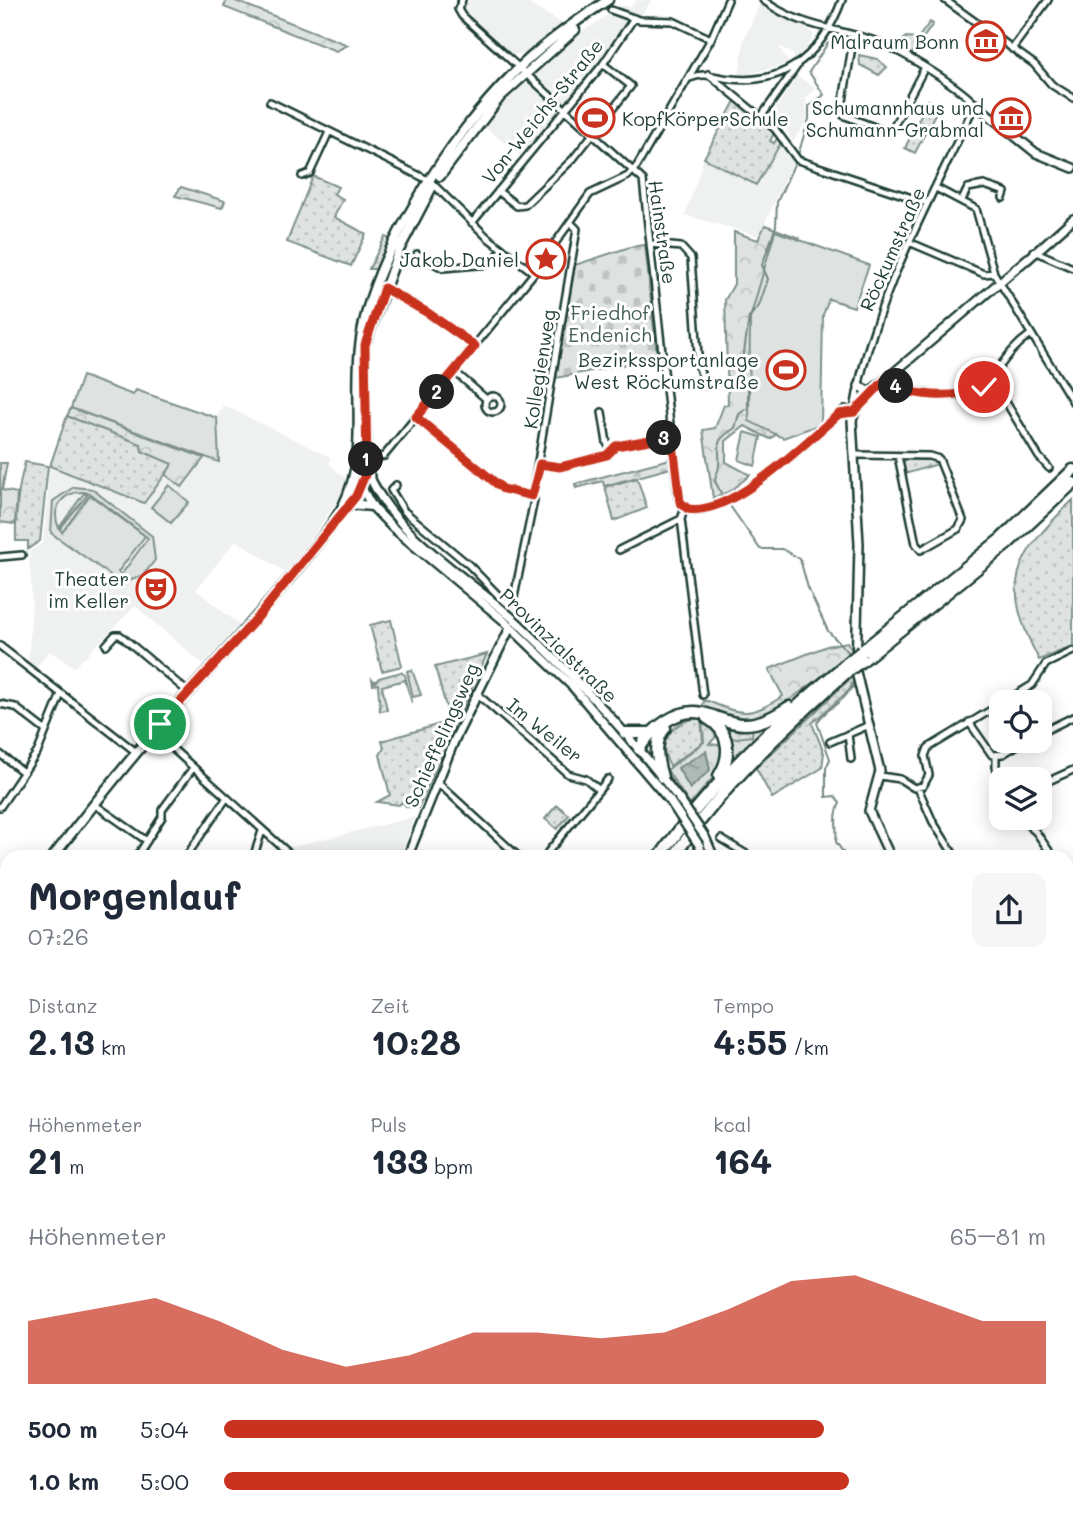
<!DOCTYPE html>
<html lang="de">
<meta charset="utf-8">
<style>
:root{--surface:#fff;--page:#f6f6f7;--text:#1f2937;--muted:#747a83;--accent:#c8321e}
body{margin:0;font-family:Mali,sans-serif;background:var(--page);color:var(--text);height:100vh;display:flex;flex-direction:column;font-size:26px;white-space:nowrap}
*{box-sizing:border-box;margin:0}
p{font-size:23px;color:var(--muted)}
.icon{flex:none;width:38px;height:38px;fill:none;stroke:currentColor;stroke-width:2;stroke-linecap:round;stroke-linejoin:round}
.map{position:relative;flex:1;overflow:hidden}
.panel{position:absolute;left:0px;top:850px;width:1074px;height:674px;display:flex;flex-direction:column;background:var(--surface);border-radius:21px 21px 0 0;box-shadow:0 4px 18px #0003}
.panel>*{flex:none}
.fabs{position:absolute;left:989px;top:690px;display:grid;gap:14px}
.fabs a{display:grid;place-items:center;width:63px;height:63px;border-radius:14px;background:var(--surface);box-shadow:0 4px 18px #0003;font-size:35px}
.pin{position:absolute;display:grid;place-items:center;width:60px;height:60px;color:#fff;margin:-30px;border:4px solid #fff;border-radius:50%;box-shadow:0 2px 7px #0007}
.km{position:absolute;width:35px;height:35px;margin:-18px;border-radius:50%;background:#222;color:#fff;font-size:19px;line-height:35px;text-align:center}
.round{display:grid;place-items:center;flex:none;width:74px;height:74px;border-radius:14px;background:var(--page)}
.overview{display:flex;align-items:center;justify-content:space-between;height:119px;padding:0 28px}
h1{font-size:38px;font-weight:700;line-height:52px}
.metrics{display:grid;grid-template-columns:repeat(3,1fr);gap:10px;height:119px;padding:7px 28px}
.metrics div{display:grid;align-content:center}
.metrics b{font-size:35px;font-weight:700}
.metrics small{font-size:19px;font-weight:400}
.metrics p{font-size:19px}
.chart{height:196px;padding:14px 28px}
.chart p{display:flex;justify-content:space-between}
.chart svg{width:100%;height:126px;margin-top:7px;fill:var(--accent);opacity:.7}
ul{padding:0 28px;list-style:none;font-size:23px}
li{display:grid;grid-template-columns:112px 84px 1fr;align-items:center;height:52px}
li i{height:18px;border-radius:9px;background:var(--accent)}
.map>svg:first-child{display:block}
</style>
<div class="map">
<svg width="1073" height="1523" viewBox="0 0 1073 1523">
<defs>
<pattern id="green-dots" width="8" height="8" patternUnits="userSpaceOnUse" patternTransform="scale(1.75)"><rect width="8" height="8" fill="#dee3e2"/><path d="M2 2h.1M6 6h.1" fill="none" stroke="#bec4c2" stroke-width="1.8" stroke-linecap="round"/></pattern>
<pattern id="forest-crowns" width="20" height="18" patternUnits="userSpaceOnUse" patternTransform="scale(1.75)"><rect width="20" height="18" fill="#dee3e2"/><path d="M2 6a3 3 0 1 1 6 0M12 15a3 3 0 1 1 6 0" fill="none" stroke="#bec4c2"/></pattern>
<pattern id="cemetery-stones" width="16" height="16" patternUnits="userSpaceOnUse" patternTransform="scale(1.75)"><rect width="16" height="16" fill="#dee3e2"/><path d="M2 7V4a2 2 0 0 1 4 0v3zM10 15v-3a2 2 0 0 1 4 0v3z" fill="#bec4c2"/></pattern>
<pattern id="water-ripples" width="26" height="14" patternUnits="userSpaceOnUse" patternTransform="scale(1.75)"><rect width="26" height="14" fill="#afbab7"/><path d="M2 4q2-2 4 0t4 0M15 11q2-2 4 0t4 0" fill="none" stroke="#8e9896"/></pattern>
</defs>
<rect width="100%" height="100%" fill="#fff"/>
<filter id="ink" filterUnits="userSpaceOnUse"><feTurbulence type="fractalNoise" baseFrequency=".0143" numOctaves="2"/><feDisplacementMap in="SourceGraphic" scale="14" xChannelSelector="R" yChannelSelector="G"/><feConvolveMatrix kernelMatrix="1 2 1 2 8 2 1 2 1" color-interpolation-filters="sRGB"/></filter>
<g filter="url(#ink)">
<path fill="#eef1f0" d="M470 0H522L565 25 525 54 512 55 464 11 463 4Z
M636 0H652L640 17 634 14 598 64 520 155 482 125 504 100 572 38 624 5 630 7Z
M760 3 803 24 814 35 799 61 796 62 793 54 779 46 789 64 739 76 744 39Z
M797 76 814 87V91L806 98 807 120 793 142 786 129 770 118Z
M782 141 793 161 759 236 685 215 704 158 756 185Z
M223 405 330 457V465L346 479V487L315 533 285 572 236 540 196 590 240 625 203 664 135 606 75 667 49 651 35 670 28 664 32 601 29 552 43 543 50 466 144 503 166 475 182 487 204 458 218 462 217 418Z
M414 817 400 857H308L287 848Z
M1073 1090V1151L1068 1126V1091Z
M634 1517H707V1523H636Z"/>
<path fill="url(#green-dots)" stroke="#7e908b" stroke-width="2" d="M930 22 933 24 911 55 897 47 906 37 918 38Z
M859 55 877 59 887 67 879 75 860 65Z
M928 100 938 108 915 153 905 148Z
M735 101 754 117V125L762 123 774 133 770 141 774 143 778 137 782 141 756 185 704 158Z
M313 176 338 187 334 194 343 199 334 217 366 234 351 266 287 242Z
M385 237 391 239 376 269H369Z
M67 416 141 444 142 451 173 464 144 503 50 466Z
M903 458H928L938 464 905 474Z
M25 462 48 466 40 541 28 549V541H16C15 513 18 488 25 462Z
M637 478 647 508 614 521 605 487Z
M1073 500V646L1039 660C999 582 1014 558 1073 500Z
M391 620 402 666 382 671 370 625Z
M487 654 418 808 407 807 402 802 399 805 377 802 390 795 380 755 384 748 382 741 450 721 435 667Z
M412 670 421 695 413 697 407 671Z
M401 672 405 675 412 703 405 680 382 686 387 710 380 711 378 684 373 685 372 679 375 682 379 678Z
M853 676 854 686 812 723 824 753 822 768 772 798 756 768Z
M701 718 703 742 670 766C654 740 675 720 701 718Z
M776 719 725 769 728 739 753 725Z
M557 805 569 815 557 829 545 819Z
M1073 1371V1453L1068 1452V1373Z
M188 1517H224V1523H189Z
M572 1517H634L636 1523H575Z
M997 1517H1058L1064 1523H1000Z"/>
<path fill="url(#forest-crowns)" stroke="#7e908b" stroke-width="2" d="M227 0H233L348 45 336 51 224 7Z
M181 187 225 201 222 208 175 196Z
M765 225 799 238 778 433 770 439 745 426 726 441V462L750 475 731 491 713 498 703 430 715 428 724 405 728 404 725 300 734 284V232L758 240Z
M71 408 204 458 182 487 166 475 172 464 142 451 141 444 67 416Z
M0 463H7L2 490 17 493 15 524 0 522Z
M847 642 854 652C838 666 822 676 806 688 762 720 756 727 702 709L704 701H708C743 716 750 717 783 696L769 669 827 646Z
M702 719 716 730 715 738 709 744 719 745 725 751 715 775 690 805 667 770 704 742Z
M723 724 753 725 752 736 728 739Z
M1068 1452 1073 1453V1479L1068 1486 1073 1493V1523H1064L1058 1517H1068Z"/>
<path fill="url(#cemetery-stones)" stroke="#7e908b" stroke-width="2" d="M645 245 657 358 556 378 575 265 630 247Z
M670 459 671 468 604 486 603 481 576 488 575 484Z"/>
<path fill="#dee3e2" stroke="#7e908b" stroke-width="2" fill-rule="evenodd" d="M775 231 869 265 854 307 829 299 823 315 821 424 783 438 749 421 750 319Z
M82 376 133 395 136 390 217 418 219 462 71 408Z
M745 432 761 437 755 466 739 460Z
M169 485 189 502 171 523 151 507Z
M74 487 92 489 152 536 155 560 144 574 123 584 51 533 53 501ZM84 492 91 494 148 538 121 575 118 572 145 536 90 495 62 532 60 529 87 495 84 493 59 528C50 508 63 491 84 492Z"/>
<path fill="url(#water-ripples)" stroke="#758883" stroke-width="2" d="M706 751 710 770 690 789 678 768Z"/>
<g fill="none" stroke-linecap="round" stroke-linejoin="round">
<path stroke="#758883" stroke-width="2" d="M798 155 809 119V106L824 95 809 72 828 43
M724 499 715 481C715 474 719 472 719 466 721 443 711 443 735 428L739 414 748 408V382L737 366 744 353 749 317 759 306 768 279 762 265 776 226 777 202 796 160
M728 503 760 549H782L800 559 808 588 828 631 850 654
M847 858 836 842C838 828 833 816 840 803L835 796 826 797V768L830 759 817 723C825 707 846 704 852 684
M1068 1462V1466
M1068 1517 1073 1523
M514 1523 518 1517"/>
<g stroke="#1f3d34" stroke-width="10">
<path id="street" d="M462 0 458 9 462 16 643 180 678 497 685 508
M763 0C796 25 832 28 869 39 895 46 957 85 975 104 930 202 874 297 855 404
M945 0 1034 64 1052 85 1073 98
M611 10 639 20 673 21 711 39
M854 35 842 107 843 115 848 117 890 133 924 69
M1012 49 1048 0
M708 74 775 129 798 160 927 203
M690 78C705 71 716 78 732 79 790 85 824 49 842 0
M270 102 430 181 487 237 534 273
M761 117 797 66
M302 176 310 173 329 132
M936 188 976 209 994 273 1073 402
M498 191 517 206 525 205 573 159 631 86 603 64
M962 200 968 188 984 185 1005 192 1003 198
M472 223 603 64 634 18
M909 242 984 274 994 273
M650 244 681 247 691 258 699 368 705 385
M1034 251 1073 268
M417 254 443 268 489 264 503 250
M376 285 416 305 475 346
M454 371 485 398
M886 379C895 389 913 391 926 393 997 407 987 365 1031 334
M992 379 1039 457 1049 468
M485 404a8 8 0 1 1 16 0a8 8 0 1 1-16 0Z
M602 412 607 443 611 449
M416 417 503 489 532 497
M855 455 929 456 939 459 963 520 958 529 921 550 916 544 898 456
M378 457 384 456 534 273 590 194 628 176 637 166 711 39 728 0
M540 464 560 467 607 455 616 446 672 436
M396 485 391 490 404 511 469 565 501 598 507 603 513 602 534 500 532 497 577 229 572 224
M685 508C723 524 817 433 845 409L854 412
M681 519 703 695
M619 550 681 519 685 508
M0 557 22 555
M106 645 115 635H120L188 692
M0 646 136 752
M476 693 568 774 586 779 597 788
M1004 702 1032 685 1046 664 1073 651
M0 704 15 707 46 731
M969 722 992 755 1003 754 1026 740
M153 731 294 858
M1040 733 1073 717
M848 734 851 759
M830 742 867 726
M0 754 23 772
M996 755V767L1001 783
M880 776 900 779 914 788 923 786 929 775 925 756 928 748 1001 704
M437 782 520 858
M1042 784 1073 770
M918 788 933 822 956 858
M94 804 147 841
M0 807 38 751 61 694
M1021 819 1036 832 1054 858
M721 839 753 858
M136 858 162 817V810L193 768
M185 858 226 799
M253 858 262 831
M551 858 548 852 608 779
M1068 869 1073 872
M1068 927 1073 925
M1068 1034 1073 1035
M0 1137 7 1139
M1068 1170 1073 1169
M0 1181 7 1143
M0 1197 2 1236 0 1255
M1068 1204H1073
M0 1272 7 1280
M0 1290 4 1279
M0 1425 7 1424
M866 1517 870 1523
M930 1517 931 1523
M4 1521 31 1517
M54 1523 55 1517
M114 1523 155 1517
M510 1523V1517
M714 1523V1517"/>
</g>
<g stroke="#1f3d34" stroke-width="12">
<path id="secondary" d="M975 104 1036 153 1073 168
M1027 260 1073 219
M886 379 860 399 852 420 859 544 856 672 880 771 869 811 891 858
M883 382 1028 258
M859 386 868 391
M367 470C392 536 469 577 520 625 577 679 631 736 679 799
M359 483 372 506 393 528 502 619 573 687 670 801
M705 837 714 858
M699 845 704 858
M407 858 455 739 510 628
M0 1055 7 1059
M1068 1330 1073 1335
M0 1494 7 1481
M383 1517 388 1523
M907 1517 911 1523
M620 1523 625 1517"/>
</g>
<g stroke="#1f3d34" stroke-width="13">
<path id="primary" d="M440 176 500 97 575 30
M366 341 399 250 432 187
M349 504 372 506
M344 510C372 481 366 447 365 410
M52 858C97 800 142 743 191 690 230 646 270 604 306 558 319 541 333 525 343 506 370 453 352 396 361 339 373 255 452 134 512 75 540 46 574 22 608 0
M0 924 7 915"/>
</g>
<g stroke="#1f3d34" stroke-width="15">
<path id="highway" d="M862 651 1001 539 1073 470
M863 660 1006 545 1073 483
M707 718C730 731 732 755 719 776
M625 733H652
M639 749C651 729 678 707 702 713 716 716 729 724 744 724 761 724 775 716 789 707
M662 777C657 760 653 742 665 728
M659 858C711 782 778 722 847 663
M673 858C722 786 784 728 848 671
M543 1517 545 1523
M553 1517 556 1523
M564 1517 567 1523"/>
</g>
<use href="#street" stroke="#fff" stroke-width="5"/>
<use href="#secondary" stroke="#fff" stroke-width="7"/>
<use href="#primary" stroke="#fff" stroke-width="8"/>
<use href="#highway" stroke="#fff" stroke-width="10"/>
<g stroke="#1f3d34" stroke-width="12" stroke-linecap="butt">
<path id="secondary-bridge" d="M679 799 705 837
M670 801 699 845"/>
</g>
<g stroke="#1f3d34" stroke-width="15" stroke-linecap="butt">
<path id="highway-bridge" d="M847 663 862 651
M848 671 863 660"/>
</g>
<use href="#secondary-bridge" stroke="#fff" stroke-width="7"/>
<use href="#highway-bridge" stroke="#fff" stroke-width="10"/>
</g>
</g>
<g fill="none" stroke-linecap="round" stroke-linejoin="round" filter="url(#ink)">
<g stroke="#fff" stroke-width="14">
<path id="route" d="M160 724 258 617 356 496 367 470 365 345 384 288 428 313 475 346 416 417 503 489 532 496 540 464 560 467 607 455 616 446 672 436 680 502 688 509C734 516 806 441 839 414L854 412 886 379C905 398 960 400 984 387"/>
</g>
<use href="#route" stroke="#c8321e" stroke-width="9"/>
</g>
<defs>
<g id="museum-ring" transform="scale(2.0125)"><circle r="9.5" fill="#fff" stroke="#c8321e" stroke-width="1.5"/><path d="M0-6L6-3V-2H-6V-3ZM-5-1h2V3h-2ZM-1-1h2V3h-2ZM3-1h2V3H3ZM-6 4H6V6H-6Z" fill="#c8321e"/></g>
<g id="stadium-ring" transform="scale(2.0125)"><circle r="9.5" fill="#fff" stroke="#c8321e" stroke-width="1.5"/><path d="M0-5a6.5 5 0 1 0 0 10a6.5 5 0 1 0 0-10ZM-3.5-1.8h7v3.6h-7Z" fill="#c8321e"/></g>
<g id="sight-ring" transform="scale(2.0125)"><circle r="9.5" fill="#fff" stroke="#c8321e" stroke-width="1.5"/><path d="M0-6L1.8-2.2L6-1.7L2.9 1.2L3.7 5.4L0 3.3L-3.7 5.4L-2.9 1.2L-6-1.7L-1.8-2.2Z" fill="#c8321e"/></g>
<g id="theatre-ring" transform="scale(2.0125)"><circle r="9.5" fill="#fff" stroke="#c8321e" stroke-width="1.5"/><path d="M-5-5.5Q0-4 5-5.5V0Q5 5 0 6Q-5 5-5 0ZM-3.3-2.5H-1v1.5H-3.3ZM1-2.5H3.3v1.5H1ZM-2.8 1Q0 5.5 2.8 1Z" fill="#c8321e"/></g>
</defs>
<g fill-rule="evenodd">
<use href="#museum-ring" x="986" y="41"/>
<use href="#stadium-ring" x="595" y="118"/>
<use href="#museum-ring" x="1011" y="118"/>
<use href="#sight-ring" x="546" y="259"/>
<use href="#stadium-ring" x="786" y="370"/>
<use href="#theatre-ring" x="156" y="589"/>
</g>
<g text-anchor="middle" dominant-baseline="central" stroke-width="6" stroke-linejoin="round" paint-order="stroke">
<g font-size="19" fill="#1f3d34" stroke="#fff" text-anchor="end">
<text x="959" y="41">Malraum Bonn</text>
<text x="984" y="107">Schumannhaus und<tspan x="984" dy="22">Schumann-Grabmal</tspan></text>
<text x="622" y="118" text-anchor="start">KopfKörperSchule</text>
<text x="519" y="259">Jakob Daniel</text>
<text x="759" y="359">Bezirkssportanlage<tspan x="759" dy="22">West Röckumstraße</tspan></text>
<text x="129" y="578">Theater<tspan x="129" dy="22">im Keller</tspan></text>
</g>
<g font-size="19" fill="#1f3d34" stroke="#fff">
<text transform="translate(542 111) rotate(-51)">Von-Weichs-Straße</text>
<text transform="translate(663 232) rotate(82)">Hainstraße</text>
<text transform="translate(892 249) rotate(-66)">Röckumstraße</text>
<text transform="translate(539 369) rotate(-81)">Kollegienweg</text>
<text transform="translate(559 645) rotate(44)">Provinzialstraße</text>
<text transform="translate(545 730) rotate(39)">Im Weiler</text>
<text transform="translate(441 735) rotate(-66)">Schieffelingsweg</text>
</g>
<g font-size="19" fill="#455e57" stroke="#fff">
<text x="610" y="312">Friedhof<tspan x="610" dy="22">Endenich</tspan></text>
</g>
</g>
</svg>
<div class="fabs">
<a><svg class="icon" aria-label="locate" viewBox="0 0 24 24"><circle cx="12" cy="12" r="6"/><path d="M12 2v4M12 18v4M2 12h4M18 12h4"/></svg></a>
<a><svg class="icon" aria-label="layers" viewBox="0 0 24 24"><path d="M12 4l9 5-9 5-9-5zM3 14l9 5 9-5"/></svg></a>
</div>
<div class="pin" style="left:160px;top:724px;background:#1e9e55"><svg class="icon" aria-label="arrive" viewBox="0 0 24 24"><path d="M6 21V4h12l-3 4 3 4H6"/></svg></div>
<div class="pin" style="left:984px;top:387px;background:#d93025"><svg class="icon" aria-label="check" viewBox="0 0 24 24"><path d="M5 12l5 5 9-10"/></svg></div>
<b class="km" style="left:366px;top:459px">1</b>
<b class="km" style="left:437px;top:392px">2</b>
<b class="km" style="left:664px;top:438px">3</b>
<b class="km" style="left:896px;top:386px">4</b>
<section class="panel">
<div class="overview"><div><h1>Morgenlauf</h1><p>07:26</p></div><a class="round"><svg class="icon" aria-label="share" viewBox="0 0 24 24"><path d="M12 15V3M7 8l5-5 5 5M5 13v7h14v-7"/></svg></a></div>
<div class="metrics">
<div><p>Distanz</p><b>2.13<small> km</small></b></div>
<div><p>Zeit</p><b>10:28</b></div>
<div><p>Tempo</p><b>4:55<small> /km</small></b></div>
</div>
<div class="metrics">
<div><p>Höhenmeter</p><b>21<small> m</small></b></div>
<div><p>Puls</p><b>133<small> bpm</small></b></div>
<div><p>kcal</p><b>164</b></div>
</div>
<div class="chart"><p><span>Höhenmeter</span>65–81 m</p>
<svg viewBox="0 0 160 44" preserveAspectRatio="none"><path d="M0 44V22L10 18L20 14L30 22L40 32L50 38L60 34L70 26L80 26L90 28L100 26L110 18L120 8L130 6L140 14L150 22L160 22V44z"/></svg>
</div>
<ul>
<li><b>500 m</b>5:04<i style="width:73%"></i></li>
<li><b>1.0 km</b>5:00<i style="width:76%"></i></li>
</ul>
</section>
</div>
